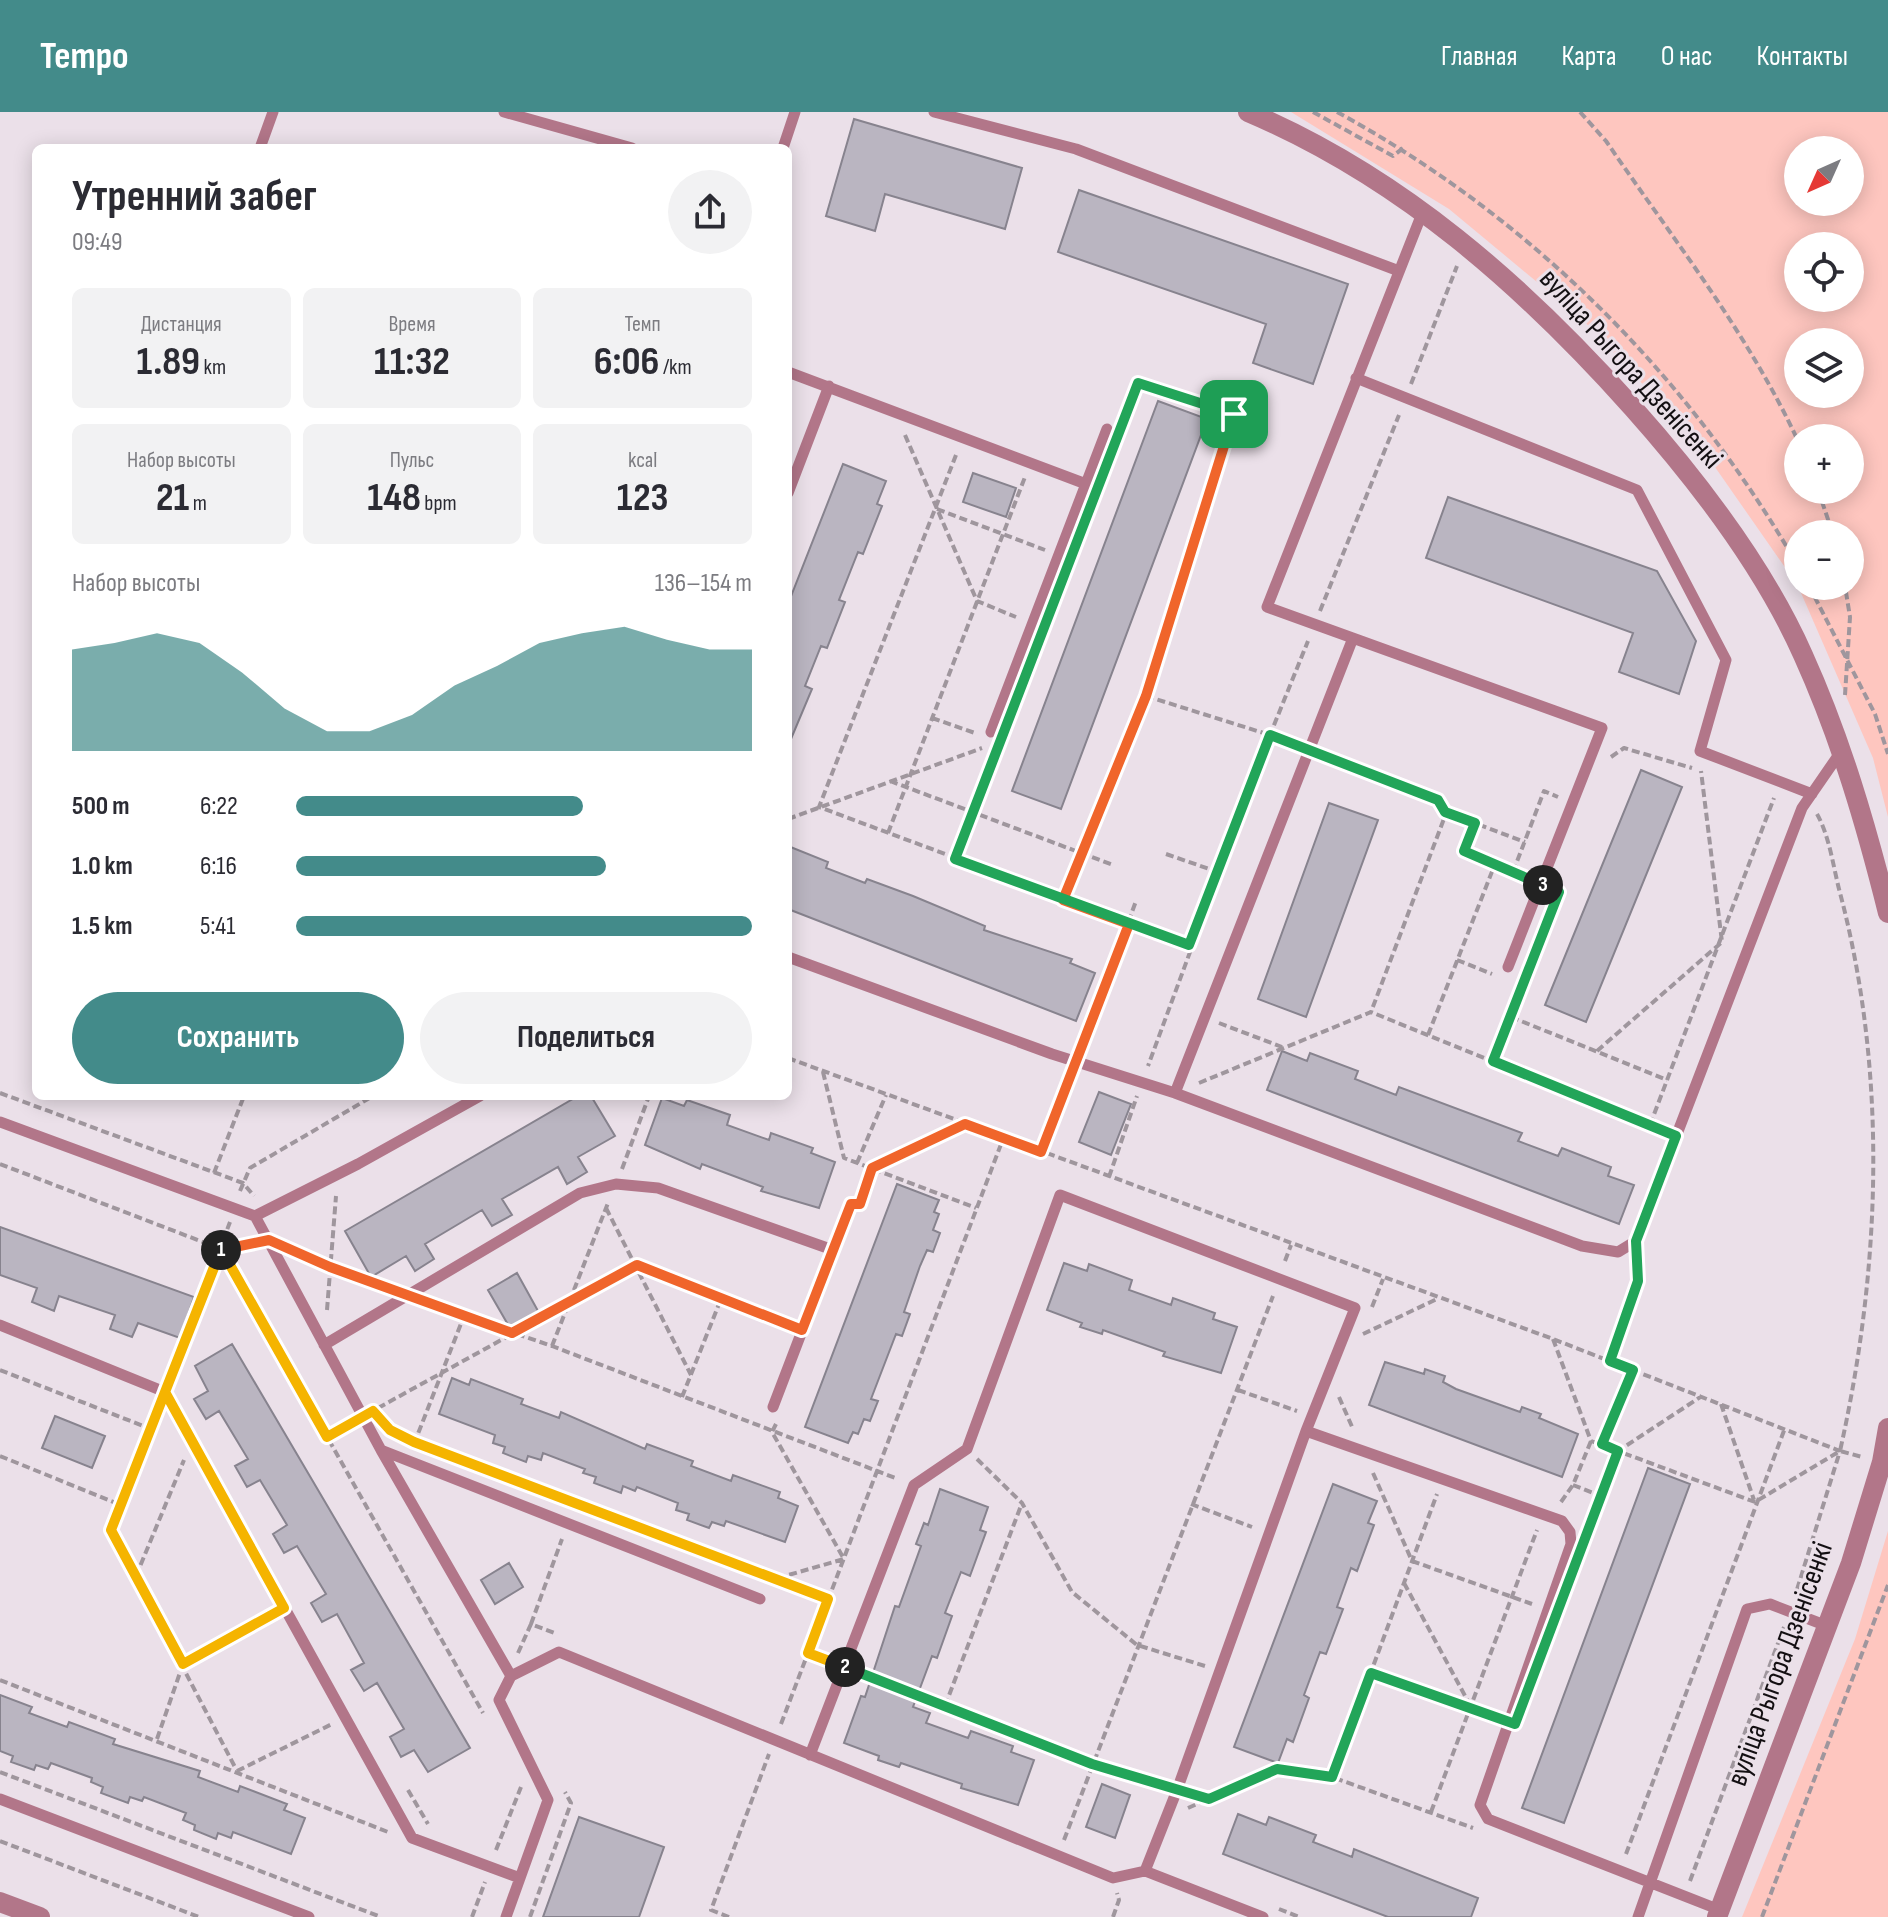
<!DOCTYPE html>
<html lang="ru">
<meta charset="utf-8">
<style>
:root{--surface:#fff;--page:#f2f2f3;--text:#2b2b33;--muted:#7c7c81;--accent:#438b8a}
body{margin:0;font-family:"Sofia Sans Condensed",sans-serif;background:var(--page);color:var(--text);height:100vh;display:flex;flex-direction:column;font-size:30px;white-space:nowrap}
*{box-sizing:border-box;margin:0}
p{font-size:26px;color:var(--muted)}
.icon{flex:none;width:44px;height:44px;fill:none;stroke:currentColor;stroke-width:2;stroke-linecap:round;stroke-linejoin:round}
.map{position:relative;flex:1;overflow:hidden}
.details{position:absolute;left:32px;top:32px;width:760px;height:956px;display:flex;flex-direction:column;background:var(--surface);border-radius:12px;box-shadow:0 4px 20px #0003}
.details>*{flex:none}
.needle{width:52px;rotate:225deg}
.controls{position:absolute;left:1784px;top:24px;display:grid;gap:16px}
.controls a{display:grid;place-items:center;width:80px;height:80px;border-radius:50%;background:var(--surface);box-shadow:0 4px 20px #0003;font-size:40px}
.pin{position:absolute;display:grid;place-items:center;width:68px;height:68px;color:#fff;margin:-34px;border-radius:16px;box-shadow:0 4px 12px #0006}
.km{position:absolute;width:40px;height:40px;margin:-20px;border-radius:50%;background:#222;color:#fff;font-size:22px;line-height:40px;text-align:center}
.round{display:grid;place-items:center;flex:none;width:84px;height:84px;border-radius:42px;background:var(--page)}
.headline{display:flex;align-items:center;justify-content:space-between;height:136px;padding:0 40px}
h1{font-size:44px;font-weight:700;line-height:60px}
.figures{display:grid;grid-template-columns:repeat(3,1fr);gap:12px;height:136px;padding:8px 40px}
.figures div{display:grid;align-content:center;border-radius:12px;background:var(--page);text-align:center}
.figures b{font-size:40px;font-weight:700}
.figures small{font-size:22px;font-weight:400}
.figures p{font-size:22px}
.chart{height:224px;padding:16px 40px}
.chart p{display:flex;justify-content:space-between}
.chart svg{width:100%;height:144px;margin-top:8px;fill:var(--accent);opacity:.7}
.cta{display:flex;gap:16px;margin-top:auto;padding:16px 40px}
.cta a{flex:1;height:92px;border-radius:48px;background:var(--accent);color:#fff;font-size:32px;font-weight:700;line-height:92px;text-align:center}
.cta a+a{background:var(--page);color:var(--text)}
ul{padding:0 40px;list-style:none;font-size:26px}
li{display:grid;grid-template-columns:128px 96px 1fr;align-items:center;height:60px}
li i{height:20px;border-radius:10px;background:var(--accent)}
header{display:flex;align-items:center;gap:48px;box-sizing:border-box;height:112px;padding:0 40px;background:var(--accent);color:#fff}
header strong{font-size:38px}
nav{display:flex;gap:44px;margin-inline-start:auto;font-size:28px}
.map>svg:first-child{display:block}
</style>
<header>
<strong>Tempo</strong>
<nav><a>Главная</a><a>Карта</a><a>О нас</a><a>Контакты</a></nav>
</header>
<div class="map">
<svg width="1888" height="1805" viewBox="0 0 1888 1805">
<rect width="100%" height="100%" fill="#ebe0e9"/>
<path fill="#fec6bf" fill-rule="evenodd" d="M1291 0H1888V705L1873 646 1798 474H1850V422H1798V474L1701 335 1584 209 1449 97ZM1798 38H1850V90H1798ZM1798 134H1850V186H1798ZM1798 230H1850V282H1798ZM1798 326H1850V378H1798Z
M1888 1419V1805H1742L1855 1527Z"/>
<path fill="#bab5c1" stroke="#87838e" stroke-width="2" d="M854 7 1022 56 1005 117 885 82 875 119 826 104Z
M1079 78 1348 172 1313 272 1253 251 1266 212 1058 140Z
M1158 289 1207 307 1061 697 1012 679Z
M843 352 886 369 877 392 882 394 863 442 858 440 839 488 845 490 827 536 821 534 805 574 812 577 788 634V492Z
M973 361 1016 376 1006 405 963 390Z
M1448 385 1657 459 1696 529 1679 582 1619 560 1633 521 1426 446Z
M1641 658 1682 675 1586 910 1545 893Z
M1329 691 1378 708 1306 905 1258 887Z
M788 734 828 750 826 756 865 771 867 767 913 784 985 814 984 818 1072 847 1070 851 1095 861 1076 909 788 797Z
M1282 939 1307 949 1310 941 1358 959 1355 967 1396 983 1399 975 1522 1021 1518 1029 1558 1044 1562 1036 1611 1055 1608 1064 1634 1073 1619 1112 1267 978Z
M1099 980 1131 992 1111 1043 1079 1030Z
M578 984H591L615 1024 578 1045 587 1060 567 1072 558 1055 502 1087 512 1103 492 1114 482 1098 425 1132 434 1147 415 1159 406 1144 371 1165 345 1119Z
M662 986 684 994 687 988 730 1003 727 1013 769 1028 771 1021 813 1036 811 1041 835 1050 819 1096 761 1079 763 1075 702 1052 700 1057 645 1033Z
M897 1072 939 1088 934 1100 939 1102 933 1118 940 1121 933 1140 927 1138 920 1154 904 1200 910 1202 902 1224 896 1222 871 1287 878 1289 870 1309 864 1307 858 1322 853 1320 848 1331 805 1315Z
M0 1115 194 1185 180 1226 138 1211 132 1225 110 1217 115 1203 59 1184 54 1199 32 1190 37 1176 0 1163Z
M1064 1151 1087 1159 1089 1152 1132 1168 1129 1178 1171 1193 1173 1186 1215 1201 1213 1207 1237 1215 1221 1261 1163 1244 1165 1240 1103 1218 1102 1222 1080 1215 1082 1211 1047 1198Z
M517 1161 538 1199 510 1216 488 1178Z
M232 1232 470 1636 428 1660 414 1638 401 1645 390 1625 404 1617 377 1571 364 1579 351 1558 364 1551 337 1502 322 1510 311 1491 326 1482 297 1434 284 1441 273 1422 287 1413 260 1368 247 1375 235 1354 248 1347 219 1299 206 1307 194 1287 208 1279 195 1254Z
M1385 1250 1424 1262 1425 1257 1445 1264 1443 1270 1456 1277 1520 1300 1522 1295 1541 1302 1539 1306 1578 1322 1562 1365 1369 1293Z
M452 1266 469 1273 471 1267 523 1287 521 1292 559 1306 561 1300 645 1337 647 1332 693 1349 691 1354 731 1369 733 1363 780 1380 778 1386 798 1394 785 1430 726 1409 724 1414 712 1410 709 1416 687 1408 689 1402 676 1398 678 1391 637 1375 635 1379 623 1374 621 1381 594 1371 596 1365 583 1361 585 1357 543 1341 541 1348 528 1344 526 1350 503 1341 505 1335 493 1331 495 1323 439 1302Z
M55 1304 105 1324 92 1356 42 1336Z
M1648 1356 1690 1372 1564 1711 1522 1696Z
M1333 1372 1377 1389 1368 1411 1374 1413 1357 1459 1351 1456 1337 1495 1343 1497 1326 1542 1320 1540 1304 1583 1309 1586 1293 1630 1287 1627 1278 1651 1234 1635Z
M940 1377 988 1395 980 1418 986 1420 970 1464 961 1460 945 1501 952 1504 937 1546 932 1544 913 1595 930 1601 926 1611 968 1626 971 1619 1013 1634 1011 1640 1034 1648 1018 1693 961 1676 962 1672 901 1651 899 1655 878 1648 879 1644 844 1631 861 1584 865 1585 895 1494 899 1495 921 1434 916 1432 924 1411 928 1413Z
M509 1451 523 1475 495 1492 481 1468Z
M0 1583 32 1595 29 1601 67 1615 69 1610 115 1627 113 1632 200 1659 198 1665 238 1680 240 1674 287 1692 284 1698 305 1706 291 1742 233 1720 231 1726 218 1721 216 1727 194 1718 195 1713 183 1708 186 1701 144 1685 142 1689 130 1685 128 1691 101 1681 103 1675 91 1670 92 1666 51 1651 48 1657 36 1653 34 1658 11 1650 13 1644 0 1639Z
M1102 1672 1130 1683 1115 1726 1086 1715Z
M1238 1702 1266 1713 1269 1705 1316 1723 1313 1730 1352 1745 1354 1737 1478 1786 1471 1805H1388L1223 1742Z
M579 1705 664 1735 639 1805H543Z"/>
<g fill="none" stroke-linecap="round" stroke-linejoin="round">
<path stroke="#9f969d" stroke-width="4" stroke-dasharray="8 4" stroke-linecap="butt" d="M1313 0 1393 44 1403 36
M1337 0C1531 106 1688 263 1798 454
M1580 0 1606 29C1673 127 1748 221 1798 329
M1411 272 1457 154
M905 323 977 489 1016 505
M956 343 819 695 1189 833
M1818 378 1833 422
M937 397 1045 438
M1809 474 1875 602 1888 642
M1320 499 1399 303
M1845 583 1850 505 1845 474
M1146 584 1270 623 1148 954
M932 606 975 621
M1293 634 1270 623 1308 529
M1611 645 1624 636 1692 656
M1324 646 1438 688 1444 695 1445 704 1371 900
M890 669 1113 753
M1445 700 1525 730
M1817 702C1829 723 1833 753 1839 777 1888 960 1881 1156 1840 1339
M788 707 982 636
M1475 711 1464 739 1524 765
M888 721 1025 365
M1166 742 1218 760
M955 747 997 637
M1513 760 1544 679 1558 685
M1063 788 1146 584 1234 302 1138 271 1122 312
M1457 848 1492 862
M1511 905 1667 968
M1219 911 1282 935
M1428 923 1495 752
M1083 934 1136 789
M1597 939 1722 830 1701 659
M788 946 1553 1227 1840 1339 1795 1484
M1493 949 1553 795
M823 960 844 1046 976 1096
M1199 971 1371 900 1661 1018
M0 981 243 1071 254 1084
M1650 1013 1774 686
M1041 1040 1071 965
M857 1051 886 983
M0 1052 221 1137 483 1601
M622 1057 649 984
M214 1061 244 984
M1109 1065 1137 984
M240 1079 250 1056 373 984
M864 1082 872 1056 965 1012
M606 1096 691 1263
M221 1137 250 1132
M296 1140 384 1175
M1285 1149 1291 1133
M426 1191 552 1234 898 1367
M1372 1195 1383 1167
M327 1198 336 1084
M1363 1222 1437 1187
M1553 1227 1591 1329 1755 1390 1840 1339 1862 1345
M552 1234 608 1091
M1610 1249 1638 1169 1637 1148
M0 1258 151 1317
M172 1263 230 1110
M1238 1278 1297 1299
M682 1285 721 1187
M1339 1285 1353 1317
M1721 1292 1754 1388
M378 1296 637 1153 789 1213
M157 1301 111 1418 236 1657
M776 1312 772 1320 844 1447 778 1466
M390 1318 828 1487
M327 1325 350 1313
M414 1332 464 1204
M1602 1332 1633 1258
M0 1344 121 1393
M977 1347 1022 1391 1072 1480 1137 1533 1205 1554
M1373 1361 1412 1449 1532 1492
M1573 1373 1601 1384
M1561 1390 1573 1373 1591 1329
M1191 1392 1252 1415
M1588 1419 1618 1339 1702 1284
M136 1464 184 1348
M1404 1471 1470 1593
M531 1512 562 1427
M518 1541 531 1512 557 1522
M808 1541 827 1548
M858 1560 1092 1652 1160 1673
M1371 1561 1493 1604
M0 1568 388 1720
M945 1594 1022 1391
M781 1612 1003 1027
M157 1627 183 1552 269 1504
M237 1659 332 1612
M0 1660 381 1805
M1332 1665 1437 1382
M408 1678 428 1712
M1188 1696 1277 1657 1332 1665 1473 1716
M1431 1700 1537 1418
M1064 1728 1273 1184
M0 1729 199 1805
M496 1738 521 1675
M1626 1742 1785 1316
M1690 1769 1784 1515
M1279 1797 1299 1805
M472 1805 485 1770
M530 1805 571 1691 565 1680
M729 1805 711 1798 769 1642
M1113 1805 1119 1788 1117 1781
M1762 1805 1888 1473"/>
<path stroke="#b27689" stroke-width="11" d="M504 0 632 36
M934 0 1076 37 1399 159
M260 36 273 0
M783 36 795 0
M1423 99 1267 495 1602 616 1508 855
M788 260 1086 372
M1356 266 1637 378 1726 548 1700 639 1812 682
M788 381 829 274
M991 620 1107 317
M788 845 1052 942 1175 981 1582 1134 1618 1140 1636 1129 1802 696 1842 638
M1175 981 1353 526
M0 1010 255 1104 381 1338 760 1487
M255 1104 358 1052 480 984
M833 1138 851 1092
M0 1213 165 1280 412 1726 520 1766
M324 1233 580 1081 616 1072 658 1076 833 1138 773 1295
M381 1338 511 1564 499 1588 548 1688 506 1805
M511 1564 559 1540 1113 1766 1145 1759
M810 1643 914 1373 967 1337 1060 1083 1355 1196 1306 1319
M0 1687 309 1805
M1263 1805 1145 1759 1177 1678 1306 1319 1562 1409 1570 1420 1571 1432 1480 1693 1488 1707 1720 1798
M1638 1805 1747 1497 1770 1492 1827 1514"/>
<path stroke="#b27689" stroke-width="20" d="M1248 0C1401 65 1523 173 1633 296 1698 369 1763 453 1803 543 1841 627 1866 713 1888 801
M0 1790 40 1805
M1717 1805 1851 1451 1882 1350 1888 1316"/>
</g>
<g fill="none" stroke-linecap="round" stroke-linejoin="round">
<g stroke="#fff" stroke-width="16">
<path id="split-1" d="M221 1138 269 1128 330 1155 512 1221 637 1153 802 1218 851 1092H860L872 1056 965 1012 1041 1040 1129 812 1063 788 1146 584 1234 302"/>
</g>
<g stroke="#fff" stroke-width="16">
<path id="split-2" d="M221 1138 165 1280 284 1496 183 1552 111 1418 221 1137 327 1325 373 1299 390 1318 414 1330 828 1487 808 1541 845 1555"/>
</g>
<g stroke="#fff" stroke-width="16">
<path id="split-3" d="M845 1555 1092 1652 1209 1687 1277 1657 1332 1665 1371 1561 1515 1612 1618 1339 1602 1332 1633 1258 1610 1249 1638 1169 1636 1129 1676 1024 1493 949 1559 780 1543 773"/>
</g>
<g stroke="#fff" stroke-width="16">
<path id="split-4" d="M1234 302 1138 271 955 747 1189 833 1270 623 1438 688 1445 700 1475 711 1464 739 1543 773"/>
</g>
<use href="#split-1" stroke="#f0652b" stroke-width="10"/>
<use href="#split-2" stroke="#f5b400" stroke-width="10"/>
<use href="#split-3" stroke="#22a559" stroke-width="10"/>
<use href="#split-4" stroke="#22a559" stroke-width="10"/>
</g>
<g text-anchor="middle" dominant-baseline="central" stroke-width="6" stroke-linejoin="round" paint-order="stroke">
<g font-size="30" fill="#130f12" stroke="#ebe0e9">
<text transform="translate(1631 257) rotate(48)">вуліца Рыгора Дзенісенкі</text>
<text transform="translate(1780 1552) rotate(-70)">вуліца Рыгора Дзенісенкі</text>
</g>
</g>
</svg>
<div class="controls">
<a><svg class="needle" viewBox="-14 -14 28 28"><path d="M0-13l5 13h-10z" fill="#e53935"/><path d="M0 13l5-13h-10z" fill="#7c7c81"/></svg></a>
<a><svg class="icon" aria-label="locate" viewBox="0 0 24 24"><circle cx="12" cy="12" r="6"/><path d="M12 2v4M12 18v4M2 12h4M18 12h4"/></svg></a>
<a><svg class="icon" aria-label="layers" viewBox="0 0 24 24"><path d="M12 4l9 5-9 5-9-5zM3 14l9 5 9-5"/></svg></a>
<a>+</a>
<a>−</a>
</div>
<div class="pin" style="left:1234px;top:302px;background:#1e9e55"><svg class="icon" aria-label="arrive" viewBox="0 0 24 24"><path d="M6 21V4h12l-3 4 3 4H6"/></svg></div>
<b class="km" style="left:221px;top:1138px">1</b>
<b class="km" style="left:845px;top:1555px">2</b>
<b class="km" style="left:1543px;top:773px">3</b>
<section class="details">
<div class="headline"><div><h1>Утренний забег</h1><p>09:49</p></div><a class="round"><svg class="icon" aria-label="share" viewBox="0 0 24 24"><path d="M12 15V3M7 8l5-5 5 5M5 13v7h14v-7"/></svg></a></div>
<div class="figures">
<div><p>Дистанция</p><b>1.89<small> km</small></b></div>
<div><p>Время</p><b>11:32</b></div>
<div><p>Темп</p><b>6:06<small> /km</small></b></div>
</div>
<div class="figures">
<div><p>Набор высоты</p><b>21<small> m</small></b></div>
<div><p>Пульс</p><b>148<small> bpm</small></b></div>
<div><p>kcal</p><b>123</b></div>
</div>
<div class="chart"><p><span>Набор высоты</span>136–154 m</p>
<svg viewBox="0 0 160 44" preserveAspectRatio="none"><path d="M0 44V13L10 11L20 8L30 11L40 20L50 31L60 38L70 38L80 33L90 24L100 18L110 11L120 8L130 6L140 10L150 13L160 13V44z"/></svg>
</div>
<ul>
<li><b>500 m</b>6:22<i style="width:63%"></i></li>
<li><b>1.0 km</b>6:16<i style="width:68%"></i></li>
<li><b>1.5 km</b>5:41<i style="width:100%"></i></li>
</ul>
<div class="cta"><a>Сохранить</a><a>Поделиться</a></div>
</section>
</div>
